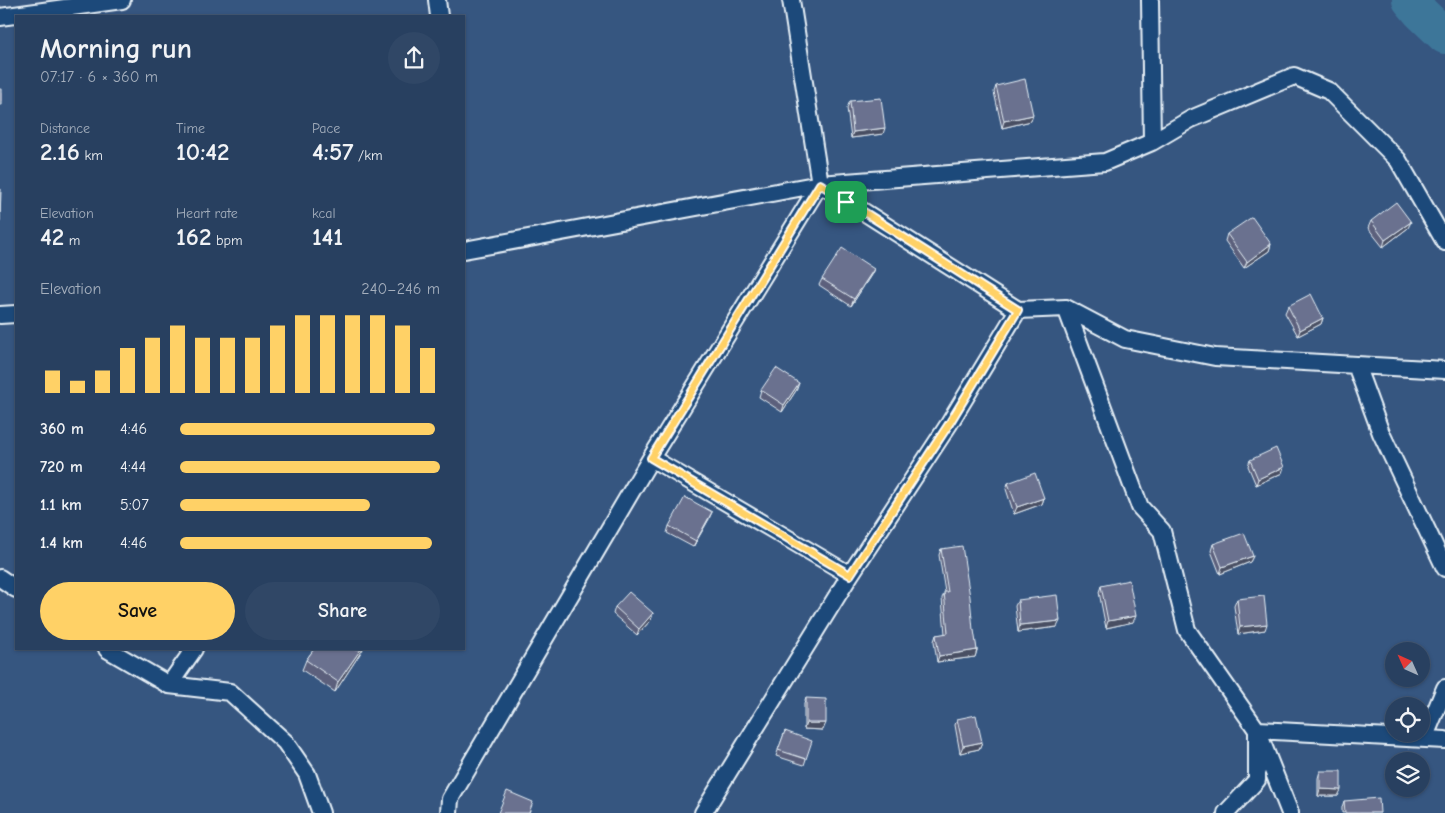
<!DOCTYPE html>
<meta charset="utf-8">
<style>
:root{--surface:#284060;--page:#304766;--text:#f1f3f6;--muted:#a5afbd;--line:#445975;--accent:#ffd166}
body{margin:0;font-family:"Comic Neue",sans-serif;background:var(--page);color:var(--text);height:100vh;display:flex;flex-direction:column;font-size:19px;white-space:nowrap}
*{box-sizing:border-box;margin:0}
p{font-size:16px;color:var(--muted)}
.icon{flex:none;width:28px;height:28px;fill:none;stroke:currentColor;stroke-width:2;stroke-linecap:round;stroke-linejoin:round}
.map{position:relative;flex:1;overflow:hidden}
.drawer{position:absolute;left:15px;top:15px;width:450px;height:635px;display:flex;flex-direction:column;background:var(--surface);border-radius:0px;box-shadow:0 1px 4px #0004,0 0 0 1px var(--line)}
.drawer>*{flex:none}
.needle{width:32px;rotate:315deg}
.controls{position:absolute;left:1385px;top:642px;display:grid;gap:10px}
.controls a{display:grid;place-items:center;width:45px;height:45px;border-radius:50%;background:var(--surface);box-shadow:0 1px 4px #0004,0 0 0 1px var(--line);font-size:25px}
.pin{position:absolute;display:grid;place-items:center;width:42px;height:42px;color:#fff;margin:-21px;border-radius:10px;box-shadow:0 2px 8px #0006}
.round{display:grid;place-items:center;flex:none;width:52px;height:52px;border-radius:26px;background:var(--page)}
.overview{display:flex;align-items:center;justify-content:space-between;height:85px;padding:0 25px}
h1{font-size:28px;font-weight:700;line-height:38px}
.figures{display:grid;grid-template-columns:repeat(3,1fr);gap:8px;height:85px;padding:5px 25px}
.figures div{display:grid;align-content:center}
.figures b{font-size:25px;font-weight:700}
.figures small{font-size:14px;font-weight:400}
.figures p{font-size:14px}
.chart{height:140px;padding:10px 25px}
.chart p{display:flex;justify-content:space-between}
.chart svg{width:100%;height:90px;margin-top:5px;stroke:var(--accent);stroke-width:6}
.cta{display:flex;gap:10px;margin-top:auto;padding:10px 25px}
.cta a{flex:1;height:58px;border-radius:30px;background:var(--accent);color:#111;font-size:20px;font-weight:700;line-height:58px;text-align:center}
.cta a+a{background:var(--page);color:var(--text)}
ul{padding:0 25px;list-style:none;font-size:16px}
li{display:grid;grid-template-columns:80px 60px 1fr;align-items:center;height:38px}
li i{height:12px;border-radius:6px;background:var(--accent)}
.map>svg:first-child{display:block}
</style>
<div class="map">
<svg width="1445" height="813" viewBox="0 0 1445 813">
<rect width="100%" height="100%" fill="#365680"/>
<filter id="ink" filterUnits="userSpaceOnUse"><feTurbulence type="fractalNoise" baseFrequency=".02" numOctaves="2"/><feDisplacementMap in="SourceGraphic" scale="10" xChannelSelector="R" yChannelSelector="G"/><feConvolveMatrix kernelMatrix="1 2 1 2 8 2 1 2 1" color-interpolation-filters="sRGB"/></filter>
<g filter="url(#ink)">
<g fill="none" stroke-linecap="round" stroke-linejoin="round">
<path stroke="#3e7699" stroke-width="36" d="M1410 0 1420 12 1445 36"/>
<g stroke="#e8f1f8" stroke-width="20">
<path id="street" d="M437 0 439 16
M791 0 820 184 1018 310 1066 308 1125 339 1215 357 1445 370
M1150 0 1152 142
M0 17 122 0
M464 250 820 184 1105 162 1152 142 1191 119 1294 76 1329 91 1398 160 1445 242
M1066 308 1140 507 1162 531 1187 630 1257 730V780L1226 813
M0 315 16 314
M1356 365 1381 433 1445 568
M651 458 850 575
M0 578 16 589
M107 649 169 685 230 692 285 742 307 774 321 813
M169 685 194 649
M1424 739 1445 688
M449 813 450 799 651 458 820 184
M703 813 850 575 949 424 1018 310
M1290 813 1257 730 1445 740"/>
</g>
<use href="#street" stroke="#1f4a7a" stroke-width="16"/>
</g>
<path fill="#5b617b" stroke="#e8f1f8" d="M996 86 1031 121 1002 128 994 92Z
M850 101 883 134 851 138 847 108Z
M1371 221 1408 228 1383 247 1368 228Z
M1227 234 1271 244 1269 251 1244 268 1225 241Z
M874 269 871 275 851 306 819 285 822 279Z
M1288 306 1323 318 1321 324 1298 336 1285 313Z
M797 389 782 412 759 397 761 390Z
M1250 460 1282 473 1256 485 1248 466Z
M1008 483 1044 498 1042 504 1014 514 1006 489Z
M709 519 693 547 667 533 669 526Z
M1213 544 1253 556 1250 562 1220 574 1211 551Z
M941 549 973 630 977 650 975 657 937 662 934 641 936 635 945 634 942 598 945 592 939 555Z
M1101 586 1133 622 1106 628 1099 592Z
M1237 599 1265 630 1238 634 1234 606Z
M1018 600 1057 627 1018 632 1015 606Z
M615 607 653 613 651 620 637 635 613 614Z
M314 649H363L335 692 302 670 306 660Z
M806 698 823 730 804 729V704Z
M957 719 982 742 979 749 960 753 955 725Z
M785 731 806 759 804 765 776 756Z
M1320 771 1338 796H1318V778Z
M1344 801 1380 813H1342V807Z"/>
<path fill="#4a4f64" stroke="#e8f1f8" d="M1033 115 1031 121 1002 128 1004 121Z
M885 128 883 134 851 138 853 132Z
M1411 222 1408 228 1383 247 1385 240Z
M1271 244 1269 251 1244 268 1247 262Z
M874 269 871 275 851 306 854 299Z
M1323 318 1321 324 1298 336 1300 330Z
M799 383 797 389 782 412 784 405Z
M1284 467 1282 473 1256 485 1258 479Z
M1044 498 1042 504 1014 514 1017 507Z
M712 512 709 519 693 547 696 541Z
M1253 556 1250 562 1220 574 1222 567Z
M653 613 651 620 637 635 639 629Z
M1136 616 1133 622 1106 628 1108 621Z
M1060 621 1057 627 1018 632 1020 625Z
M1267 624 1265 630 1238 634 1240 627Z
M361 649H363L335 692 338 682Z
M977 650 975 657 937 662 939 656Z
M806 723H826L823 730 804 729Z
M982 742 979 749 960 753 963 746Z
M1320 789 1341 790 1338 796H1318Z"/>
<path fill="#6a718f" stroke="#e8f1f8" d="M1025 79 1033 115 1004 121 996 86Z
M0 89H2V105H0Z
M881 98 885 128 853 132 850 101Z
M1 189 0 222V190Z
M1396 202 1411 222 1385 240 1371 221Z
M1252 217 1271 244 1247 262 1227 234Z
M842 248 874 269 854 299 822 279Z
M1311 294 1323 318 1300 330 1288 306Z
M776 368 799 383 784 405 761 390Z
M1276 448 1284 467 1258 479 1250 460Z
M1035 473 1044 498 1017 507 1008 483Z
M685 497 712 512 696 541 669 526Z
M1244 533 1253 556 1222 567 1213 544Z
M962 546 970 597 973 630H974L977 650 939 656 936 635 948 633 944 592H948L941 549Z
M1129 580 1136 616 1108 621 1101 586Z
M629 592 653 613 639 629 615 607Z
M1057 595 1060 621 1020 625 1018 600Z
M1264 596 1267 624 1240 627 1237 599Z
M314 649H361L338 682 306 660Z
M806 698 826 699V723H806Z
M976 715 982 742 963 746 957 719Z
M785 731 812 741 806 759 778 750Z
M1320 771H1341V790L1320 789Z
M507 791 533 802 529 813H498Z
M1379 798 1380 813H1345L1344 801Z"/>
</g>
<g fill="none" stroke-linecap="round" stroke-linejoin="round" filter="url(#ink)">
<g stroke="#fff" stroke-width="10">
<path id="route" d="M820 184 1018 310 949 424 850 575 651 458Z"/>
</g>
<use href="#route" stroke="#ffd166" stroke-width="6"/>
</g>
</svg>
<div class="controls">
<a><svg class="needle" viewBox="-14 -14 28 28"><path d="M0-13l5 13h-10z" fill="#e53935"/><path d="M0 13l5-13h-10z" fill="#a5afbd"/></svg></a>
<a><svg class="icon" aria-label="locate" viewBox="0 0 24 24"><circle cx="12" cy="12" r="6"/><path d="M12 2v4M12 18v4M2 12h4M18 12h4"/></svg></a>
<a><svg class="icon" aria-label="layers" viewBox="0 0 24 24"><path d="M12 4l9 5-9 5-9-5zM3 14l9 5 9-5"/></svg></a>
</div>
<div class="pin" style="left:846px;top:202px;background:#1e9e55"><svg class="icon" aria-label="arrive" viewBox="0 0 24 24"><path d="M6 21V4h12l-3 4 3 4H6"/></svg></div>
<section class="drawer">
<div class="overview"><div><h1>Morning run</h1><p>07:17 · 6 × 360 m</p></div><a class="round"><svg class="icon" aria-label="share" viewBox="0 0 24 24"><path d="M12 15V3M7 8l5-5 5 5M5 13v7h14v-7"/></svg></a></div>
<div class="figures">
<div><p>Distance</p><b>2.16<small> km</small></b></div>
<div><p>Time</p><b>10:42</b></div>
<div><p>Pace</p><b>4:57<small> /km</small></b></div>
</div>
<div class="figures">
<div><p>Elevation</p><b>42<small> m</small></b></div>
<div><p>Heart rate</p><b>162<small> bpm</small></b></div>
<div><p>kcal</p><b>141</b></div>
</div>
<div class="chart"><p><span>Elevation</span>240–246 m</p>
<svg viewBox="0 0 160 44" preserveAspectRatio="none"><path d="M5 44V33M15 44V38M25 44V33M35 44V22M45 44V17M55 44V11M65 44V17M75 44V17M85 44V17M95 44V11M105 44V6M115 44V6M125 44V6M135 44V6M145 44V11M155 44V22"/></svg>
</div>
<ul>
<li><b>360 m</b>4:46<i style="width:98%"></i></li>
<li><b>720 m</b>4:44<i style="width:100%"></i></li>
<li><b>1.1 km</b>5:07<i style="width:73%"></i></li>
<li><b>1.4 km</b>4:46<i style="width:97%"></i></li>
</ul>
<div class="cta"><a>Save</a><a>Share</a></div>
</section>
</div>
